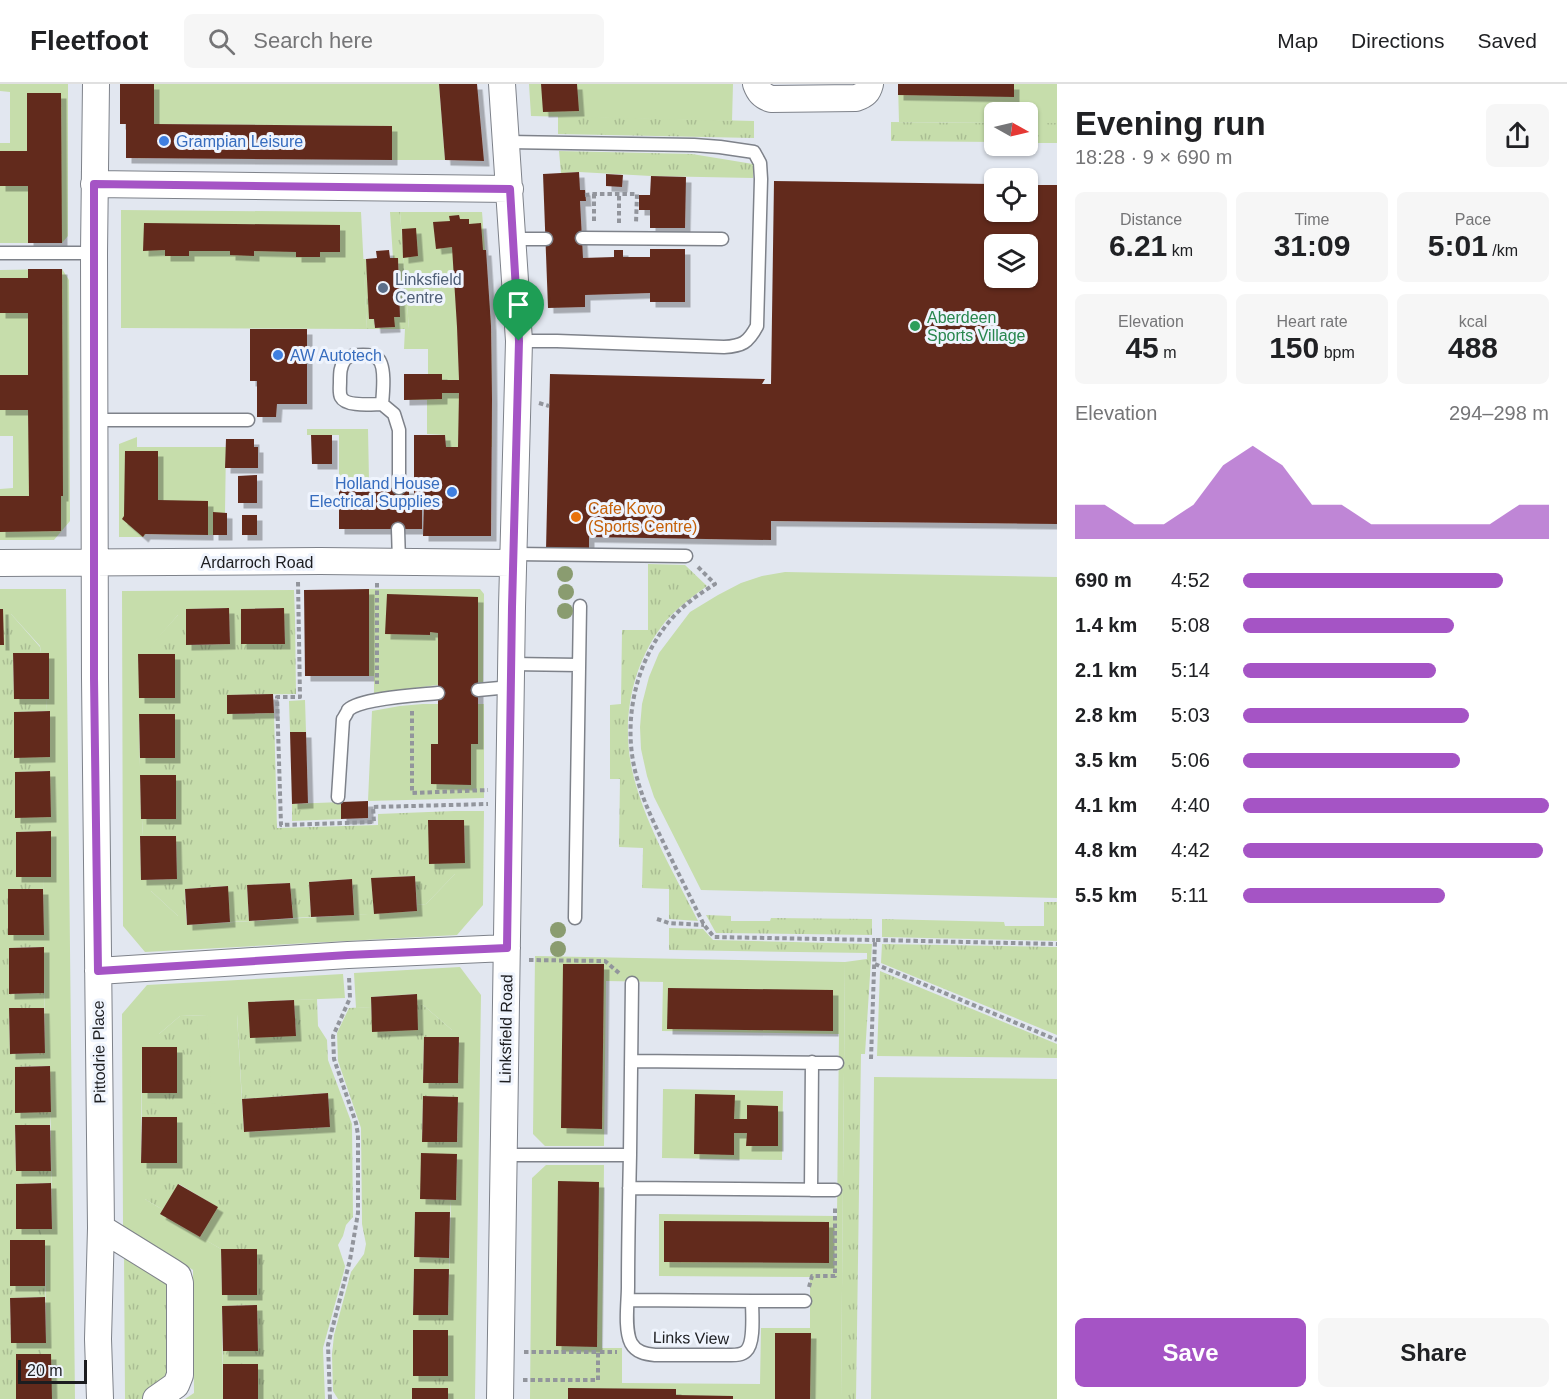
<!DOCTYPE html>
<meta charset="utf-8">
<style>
:root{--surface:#fff;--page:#f6f6f6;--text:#202124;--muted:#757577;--line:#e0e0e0;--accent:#a554c5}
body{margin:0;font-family:Arial,sans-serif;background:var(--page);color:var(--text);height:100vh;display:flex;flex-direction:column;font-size:22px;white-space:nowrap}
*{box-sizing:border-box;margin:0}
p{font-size:20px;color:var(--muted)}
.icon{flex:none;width:33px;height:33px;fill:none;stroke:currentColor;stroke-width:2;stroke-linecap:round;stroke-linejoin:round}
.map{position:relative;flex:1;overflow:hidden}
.panel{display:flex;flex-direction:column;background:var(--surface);width:510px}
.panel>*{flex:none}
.needle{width:39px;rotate:98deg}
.fabs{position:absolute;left:984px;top:18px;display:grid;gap:12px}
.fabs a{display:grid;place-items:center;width:54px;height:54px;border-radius:9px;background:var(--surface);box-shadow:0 2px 4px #0004;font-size:30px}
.scale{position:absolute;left:18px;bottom:15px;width:69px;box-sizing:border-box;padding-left:6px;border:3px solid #1c1d20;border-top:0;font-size:16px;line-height:21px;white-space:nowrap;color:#1c1d20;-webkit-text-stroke:4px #eff4fd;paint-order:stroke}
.pin{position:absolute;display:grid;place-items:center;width:51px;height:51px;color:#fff;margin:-62px -26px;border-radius:50% 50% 50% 0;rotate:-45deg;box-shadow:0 0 6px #0007}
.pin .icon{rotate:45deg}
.round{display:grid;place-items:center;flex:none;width:63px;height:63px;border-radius:9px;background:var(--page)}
.summary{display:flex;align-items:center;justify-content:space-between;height:102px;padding:0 18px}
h1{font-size:33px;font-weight:600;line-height:45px}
.metrics{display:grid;grid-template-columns:repeat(3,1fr);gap:9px;height:102px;padding:6px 18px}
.metrics div{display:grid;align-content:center;border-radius:9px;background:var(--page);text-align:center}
.metrics b{font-size:30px;font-weight:600}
.metrics small{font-size:16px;font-weight:400}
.metrics p{font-size:16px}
.chart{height:168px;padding:12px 18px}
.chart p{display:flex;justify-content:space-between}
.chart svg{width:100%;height:108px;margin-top:6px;fill:var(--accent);opacity:.7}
.button{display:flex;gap:12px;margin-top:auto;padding:12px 18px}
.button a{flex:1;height:69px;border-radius:9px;background:var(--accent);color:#fff;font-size:24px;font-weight:600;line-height:69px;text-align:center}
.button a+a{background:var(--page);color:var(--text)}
ul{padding:0 18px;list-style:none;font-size:20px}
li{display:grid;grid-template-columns:96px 72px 1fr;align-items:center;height:45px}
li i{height:15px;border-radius:8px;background:var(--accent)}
header{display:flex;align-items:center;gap:36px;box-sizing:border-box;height:84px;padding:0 30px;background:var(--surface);border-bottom:2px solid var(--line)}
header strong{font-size:28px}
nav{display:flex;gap:33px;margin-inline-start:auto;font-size:21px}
.search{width:420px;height:54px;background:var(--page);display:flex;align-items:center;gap:15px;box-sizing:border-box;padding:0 21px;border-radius:9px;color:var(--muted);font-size:22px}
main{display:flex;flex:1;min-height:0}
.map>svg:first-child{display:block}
</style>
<header>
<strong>Fleetfoot</strong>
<div class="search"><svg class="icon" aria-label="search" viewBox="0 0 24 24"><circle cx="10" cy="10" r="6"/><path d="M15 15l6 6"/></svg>Search here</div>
<nav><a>Map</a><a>Directions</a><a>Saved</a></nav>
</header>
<main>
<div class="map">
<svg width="1057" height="1315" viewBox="0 0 1057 1315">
<defs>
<pattern id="grass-tufts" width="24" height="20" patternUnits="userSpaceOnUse" patternTransform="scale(1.5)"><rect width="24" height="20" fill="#c6ddab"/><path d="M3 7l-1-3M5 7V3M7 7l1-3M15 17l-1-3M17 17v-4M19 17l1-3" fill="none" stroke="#aabd93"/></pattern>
<filter id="shadow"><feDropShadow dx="5.5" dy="5.5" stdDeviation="0" flood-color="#0004"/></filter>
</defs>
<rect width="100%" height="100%" fill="#e2e7f0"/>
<path fill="url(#grass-tufts)" d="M558 32 754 37V54L558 50Z
M891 38 994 39V58L891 57Z
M1028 39H1057V59H1028Z
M559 67 692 70 753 80V94L651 92 579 88 561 89Z
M390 128H400L409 245H367L363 175H366L375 244 394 243V233L400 232 398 174H393Z
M648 480 685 481 707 502C692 513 677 524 665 538 630 582 620 641 634 694 647 744 675 791 698 837L669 835V805L642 804 643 764 619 763 620 695H610V621L621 620 622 546H648Z
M229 527H241V560H285L284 534H295L296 610 227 611 228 630 274 629 277 744 378 741V730L454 727V736H429V779H455V790L426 820 417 821 415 792 372 794 374 830 354 831 352 795 309 798 311 833 293 834 290 799 247 801 249 837 230 838 227 802 185 805 186 832H178L150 806V796L177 795 176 752H143L142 735H176V691H140V674L175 673V630H141V614H175L150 570V562L178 531H186L187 561 230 560Z
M3 530H11L40 563 41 569H13L14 615H46L47 627 14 628V673H47V687L15 688V733H51V747L16 748V793H43V805L8 806 9 851H44V863L9 864V910L44 909V924H9L10 970 45 969V982L15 983V1028H51L50 1041 15 1042 16 1087H51V1099L16 1100V1145H42V1156H10V1201L45 1202V1213L10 1214 11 1259H42V1270L16 1271V1315H0V561Z
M305 616 306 648H290L289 617Z
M341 718 342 735 292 737V720Z
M1044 818H1057V857L882 853V835L1004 838 1005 842H1044Z
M706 831 731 832V837H770L771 834 872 835V851L716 849Z
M669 844 703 845 713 856 872 860 865 970H861L856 1315H841L845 878 867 875V869L669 866Z
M882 860 1057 863V951L881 879Z
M880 887 1057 960V974L877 972Z
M317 915 318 942 327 956 328 976 352 1040 353 1133 346 1141 343 1152 338 1161 345 1182 344 1187 323 1264 325 1315H258V1280H223V1267H258L257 1221 223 1222V1211L257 1165H221L200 1153 217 1123 179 1100 163 1126 145 1115V1079L176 1033H142V1009H176L151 963V950H159L180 932 207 931 242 1019 244 1048 330 1043 328 1009 242 1015 237 930H249L296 951 294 916Z
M417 921H423L452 946V953H424L423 998 455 999V1013L423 1012 422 1057 457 1058V1070H421V1115L451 1116 450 1128H415L414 1173 449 1174V1185H414L413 1230 446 1231V1246H413V1291L448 1292V1304L412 1315H338L333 1307 332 1271 334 1251 351 1188 364 1170 366 1160 362 1140 361 1044 338 977 337 949 349 924 371 923 373 948Z
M124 1168 171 1198 172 1297 144 1315H125Z"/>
<path fill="#c6ddab" d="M0 0H68V152L62 159H0V59H10V8L0 7Z
M154 0H439L445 76H392V42L154 40Z
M529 0H733L732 37 531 32Z
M898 0H1057V39H1028V28H994V39L899 38Z
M121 126 361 128 367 245 121 244Z
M400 128H482L491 242 492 363H446L445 351 427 350V316H404V290H428V265H404L405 245H409Z
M62 185 69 196 70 437 54 456H0V405L13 404V352H0V186Z
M307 345H368L369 396H388L387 403H339V351H307Z
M137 353V363H226L225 429H213V451L146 450 143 453H119V360Z
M785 488 1057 493V814L701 806 654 713 647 692 641 665 640 643 642 620 649 593 659 569 690 528 718 511 741 499 762 492Z
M0 505H66L75 1315H52L42 1270V1259H46L45 1156H42V1145H52L50 983 45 982 43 793H51L50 688 47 687V673H50L46 615 49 614V569H41L40 562 11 530H3V525H0Z
M369 505H480L484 510 483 598 438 601 374 609V592H369Z
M294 506 295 534H284V524L241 525V527H229V524L186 525V531H178L151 562 150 570 139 571V614H141V630L139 631 141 735H142L143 752H140L141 795 150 796 151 807 178 832H186L187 841 417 827V821L426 820 455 790V779H465L464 736H454V727H484L483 821 457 851 145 868 123 842 122 507Z
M423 620H484V714L368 717 372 627 400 622Z
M535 872 845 878 841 1315H530L532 1094 546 1081H604L602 1264H622V1299L760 1300 761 1244H810V1193L659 1192V1130L837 1132 839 950 662 947 663 898 606 897 604 1062H545L533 1050Z
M460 883 481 911 475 1315H448V1246H446V1231H448L451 1116H456L458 1013H455V999H458L459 954 452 953V946L423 921H417L416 910 371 913V923L356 924 354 889Z
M343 890 345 914 249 918V930L237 931 242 1019 212 1020 207 931 180 932 159 950H151V963H142L141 1078 145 1079V1115L163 1126 161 1130 221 1165 222 1210 223 1211V1222H222L223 1315H185L194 1309 193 1186 123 1142 122 930 147 901Z
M874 993 1057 995V1315H871Z
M663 1005 783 1007 782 1076 662 1074Z"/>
<path fill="#622c1f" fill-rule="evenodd" filter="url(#shadow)" d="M120 0H154V40L392 42V76L126 74V40H120Z
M439 0H477L484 77 445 76Z
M541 0H577L579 27 543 28Z
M898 0H1014V13L898 11Z
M27 9H61L62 159H28V102H0V67H27Z
M579 88 580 106H585L586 117H580L583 174 614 173V166H623V173H650V165H685V218H650V209L585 211V223L548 224 543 90Z
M606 90 623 91 622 103 606 102Z
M651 92 686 93 685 144H650V126H639V111H650Z
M774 97 994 100V128H1028V101H1057V440L771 437V456L589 453V467L546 466 550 290 765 295 762 300H771ZM994 160H1028V194H994Z
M459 131 460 135H469V140L481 139 483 166H486L491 242 492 315 491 452H423L424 421 422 420V445H339V403L409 404V420L414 421V351H445L446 363H458L459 309H442V315L404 316V290H442V296H459L457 243 452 163 436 165 433 138 450 137 449 132Z
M144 139 340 141V168H320V173H296V168L254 167V172L230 171V167H189V172H165V166L143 167Z
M416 144 418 172 403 174 402 145Z
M389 166 390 174H398L400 233H394L395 243 375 244 374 235H369L366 175 377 174 376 167Z
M28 185H62L63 412H61V447L0 448V412H29L28 326H0V291H28V229H0V194H28Z
M250 245H307V320H277L276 333H257V297H250Z
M311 351H332V380H312Z
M226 355H254V363H258V384H225Z
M125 367H158V416L208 417V451L145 450 143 453 122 435 124 432Z
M257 391V419H238V392Z
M213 428 227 429V451H213Z
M242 431H257V451H242Z
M369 505V592H305L304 506Z
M387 510 478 513V660H471V701L431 700V660H438V549L430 548V551L385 550Z
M229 524 230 560 186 561V525Z
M284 524 285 560H241V525Z
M0 525H3L4 561H0Z
M13 569H49V615H14Z
M138 570H175V614H139Z
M273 610 274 629 227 630V611Z
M50 627V673L14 674V628Z
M139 630H175V674H140Z
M290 648H306L308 719 292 720Z
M50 687 51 733 15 734V688Z
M140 691H176V735H141Z
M368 717V734L341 735V718Z
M428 736H464L465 779 429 780Z
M51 747V793H16V748Z
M140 752H176L177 795 141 796Z
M415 792 417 827 374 830 371 794Z
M352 795 354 831 311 833 309 798Z
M290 799 293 834 249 837 247 801Z
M228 802 230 838 187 841 185 805Z
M8 805H43L44 851H8Z
M44 863V909L9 910V864Z
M563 880H604L602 1045 561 1044Z
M668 904 833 906V947L667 945Z
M417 910 418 946 372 948 371 913Z
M294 916 296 952 250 954 248 918Z
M9 924H44L45 969 10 970Z
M424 953H459L458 999H423Z
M142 963H177V1009H142Z
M50 982 51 1028 15 1029V983Z
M328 1009 330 1043 244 1048 242 1015Z
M695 1010 735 1011 734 1035H747V1021L778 1022V1062H746L747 1049H734V1071L694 1070Z
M423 1012 458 1013 457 1058H422Z
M142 1033H177V1079H141Z
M15 1041H50L51 1087H16Z
M421 1069 457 1070 456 1116 420 1115Z
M558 1097 599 1098 597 1263 556 1262Z
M51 1099 52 1145H16V1100Z
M178 1100 218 1123 200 1153 160 1130Z
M415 1128H450L449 1174 414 1173Z
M664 1137 829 1138V1179L664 1178Z
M10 1156H45V1202H10Z
M221 1165H257V1211H222Z
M414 1185H449L448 1231H413Z
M45 1213 46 1259H11L10 1214Z
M257 1221 258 1267H223L222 1222Z
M413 1246H448V1292H413Z
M775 1249H811L810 1315H775Z
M16 1270H51L52 1315H16Z
M223 1280H258V1315H223Z
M412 1304H448V1315H412Z
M568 1304 676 1305V1311L733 1312V1315H568Z"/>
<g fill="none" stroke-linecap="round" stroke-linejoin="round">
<g stroke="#7e828a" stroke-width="15">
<path id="service" d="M506 58 694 61 720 63 754 68 760 79 761 95 757 242C748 259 742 262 724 263L557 257H519
M582 154 722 155
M513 155H546
M0 169H94
M382 320C372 320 346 323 341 313 339 309 340 303 340 298 340 289 340 283 345 275 351 271 356 271 363 271 368 271 373 271 377 274 386 280 383 309 382 320L394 330 399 346V404
M94 336H248
M398 445 399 478
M514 470 686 472
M512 580 579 581
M478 606 511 603
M338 713 343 635C344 634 348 627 348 626 361 614 419 611 438 609
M575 834 580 522
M631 977 837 979
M503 1071H630C629 1115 628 1159 628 1203 628 1218 624 1245 631 1259 636 1268 645 1270 655 1271H731C736 1271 742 1271 746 1267 755 1259 752 1229 752 1217L628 1216
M630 1071 632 899
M629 1104 835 1106
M811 1106 812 978
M752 1217H805"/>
</g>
<g stroke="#7e828a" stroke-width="28">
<path id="minor" d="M96 0 94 169 95 594 101 1144 98 1255 100 1315
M756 0C759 8 762 12 771 15L856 14C865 11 868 8 870 0
M94 100 510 105
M0 479 320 477 513 479
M98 887 348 871 507 864
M101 1144 172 1188 178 1192 180 1199V1291L176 1301 156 1315
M500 1315 512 523 519 257 502 0"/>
</g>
<path stroke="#92959c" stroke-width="4" stroke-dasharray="4.5 3" stroke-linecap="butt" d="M594 110V139
M585 111 594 110H637L636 139
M619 139V110
M539 319 549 322
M698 483 715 500C701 509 687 518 675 531 635 574 621 639 637 694 644 720 656 743 667 766 679 791 692 816 704 841L714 853 875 856
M298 498 300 613H277L281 741 374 738 373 723 488 720
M377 499V600
M412 627V709L488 706
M657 835 669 839 704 841
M529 876 605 877 619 889
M875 880 1057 956
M871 975 875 856 1057 860
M809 1203 812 1192H835V1122
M524 1268H598
M523 1296H598V1268H617
M330 1315 328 1261 350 1176 358 1129V1051L356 1039 334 975 333 952 350 914 349 893"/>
<use href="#service" stroke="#fff" stroke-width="12"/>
<use href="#minor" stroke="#fff" stroke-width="26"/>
</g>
<g fill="#8a9c70">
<circle cx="565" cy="490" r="8"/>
<circle cx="566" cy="508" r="8"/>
<circle cx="565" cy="527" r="8"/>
<circle cx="558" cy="846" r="8"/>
<circle cx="558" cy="865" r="8"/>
</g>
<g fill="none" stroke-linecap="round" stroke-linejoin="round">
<g stroke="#fff" stroke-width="12">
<path id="route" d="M94 100 510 105 519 257 512 523 507 864 348 871 98 887 94 594Z"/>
</g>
<use href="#route" stroke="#a554c5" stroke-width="8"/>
</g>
<g fill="#3f7fe0" stroke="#eff4fd" stroke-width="2">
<circle cx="164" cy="57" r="6"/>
<circle cx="278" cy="271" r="6"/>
<circle cx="452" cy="408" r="6"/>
</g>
<circle fill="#5c6f8a" stroke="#eff4fd" stroke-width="2" cx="383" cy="204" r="6"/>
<circle fill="#2e9e5b" stroke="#eff4fd" stroke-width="2" cx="915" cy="242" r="6"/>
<circle fill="#e8710a" stroke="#eff4fd" stroke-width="2" cx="576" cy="433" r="6"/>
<g text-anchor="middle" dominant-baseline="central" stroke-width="6" stroke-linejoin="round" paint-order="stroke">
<g font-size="16" fill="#366cbe" stroke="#eff4fd" text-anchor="start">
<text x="176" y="57">Grampian Leisure</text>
<text x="290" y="271">AW Autotech</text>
<text x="440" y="399" text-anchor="end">Holland House<tspan x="440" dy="18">Electrical Supplies</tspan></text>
</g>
<g font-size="16" fill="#4e5e75" stroke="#eff4fd" text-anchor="start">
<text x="395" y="195">Linksfield<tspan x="395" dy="18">Centre</tspan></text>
</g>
<g font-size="16" fill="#27864d" stroke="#eff4fd" text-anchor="start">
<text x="927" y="233">Aberdeen<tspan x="927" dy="18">Sports Village</tspan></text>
</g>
<g font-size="16" fill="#c56008" stroke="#eff4fd" text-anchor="start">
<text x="588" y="424">Cafe Kovo<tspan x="588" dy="18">(Sports Centre)</tspan></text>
</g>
<g font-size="16" fill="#1c1d20" stroke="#eff4fd">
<text x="257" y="478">Ardarroch Road</text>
<text transform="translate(506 945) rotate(-89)">Linksfield Road</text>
<text transform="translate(99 968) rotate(-91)">Pittodrie Place</text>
<text transform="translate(691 1254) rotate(1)">Links View</text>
</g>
</g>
</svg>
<div class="fabs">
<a><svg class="needle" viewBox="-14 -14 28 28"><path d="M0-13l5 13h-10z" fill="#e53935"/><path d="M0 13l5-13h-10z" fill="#757577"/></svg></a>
<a><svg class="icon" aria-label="locate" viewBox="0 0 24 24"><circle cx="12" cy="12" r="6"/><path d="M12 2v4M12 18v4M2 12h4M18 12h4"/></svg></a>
<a><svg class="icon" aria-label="layers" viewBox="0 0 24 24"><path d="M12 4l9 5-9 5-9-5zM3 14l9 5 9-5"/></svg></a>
</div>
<div class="scale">20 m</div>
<div class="pin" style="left:519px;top:257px;background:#1e9e55"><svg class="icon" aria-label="arrive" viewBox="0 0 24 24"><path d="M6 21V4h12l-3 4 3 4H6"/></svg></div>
</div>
<section class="panel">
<div class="summary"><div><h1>Evening run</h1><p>18:28 · 9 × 690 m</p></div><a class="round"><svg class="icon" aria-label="share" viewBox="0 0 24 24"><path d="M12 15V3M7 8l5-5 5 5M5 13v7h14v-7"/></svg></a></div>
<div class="metrics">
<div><p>Distance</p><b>6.21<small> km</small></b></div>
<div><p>Time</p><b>31:09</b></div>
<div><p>Pace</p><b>5:01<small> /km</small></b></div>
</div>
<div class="metrics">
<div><p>Elevation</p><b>45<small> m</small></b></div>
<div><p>Heart rate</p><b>150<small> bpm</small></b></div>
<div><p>kcal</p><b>488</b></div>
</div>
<div class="chart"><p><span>Elevation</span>294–298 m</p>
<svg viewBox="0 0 160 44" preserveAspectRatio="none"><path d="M0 44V30L10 30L20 38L30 38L40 30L50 14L60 6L70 14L80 30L90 30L100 38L110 38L120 38L130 38L140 38L150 30L160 30V44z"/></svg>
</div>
<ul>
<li><b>690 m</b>4:52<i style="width:85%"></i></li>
<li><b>1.4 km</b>5:08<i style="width:69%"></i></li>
<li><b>2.1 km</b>5:14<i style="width:63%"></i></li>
<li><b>2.8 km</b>5:03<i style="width:74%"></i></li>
<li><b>3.5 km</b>5:06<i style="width:71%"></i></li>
<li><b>4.1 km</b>4:40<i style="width:100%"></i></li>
<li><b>4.8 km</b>4:42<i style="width:98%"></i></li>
<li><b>5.5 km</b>5:11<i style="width:66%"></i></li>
</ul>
<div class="button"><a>Save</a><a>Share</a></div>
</section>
</main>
